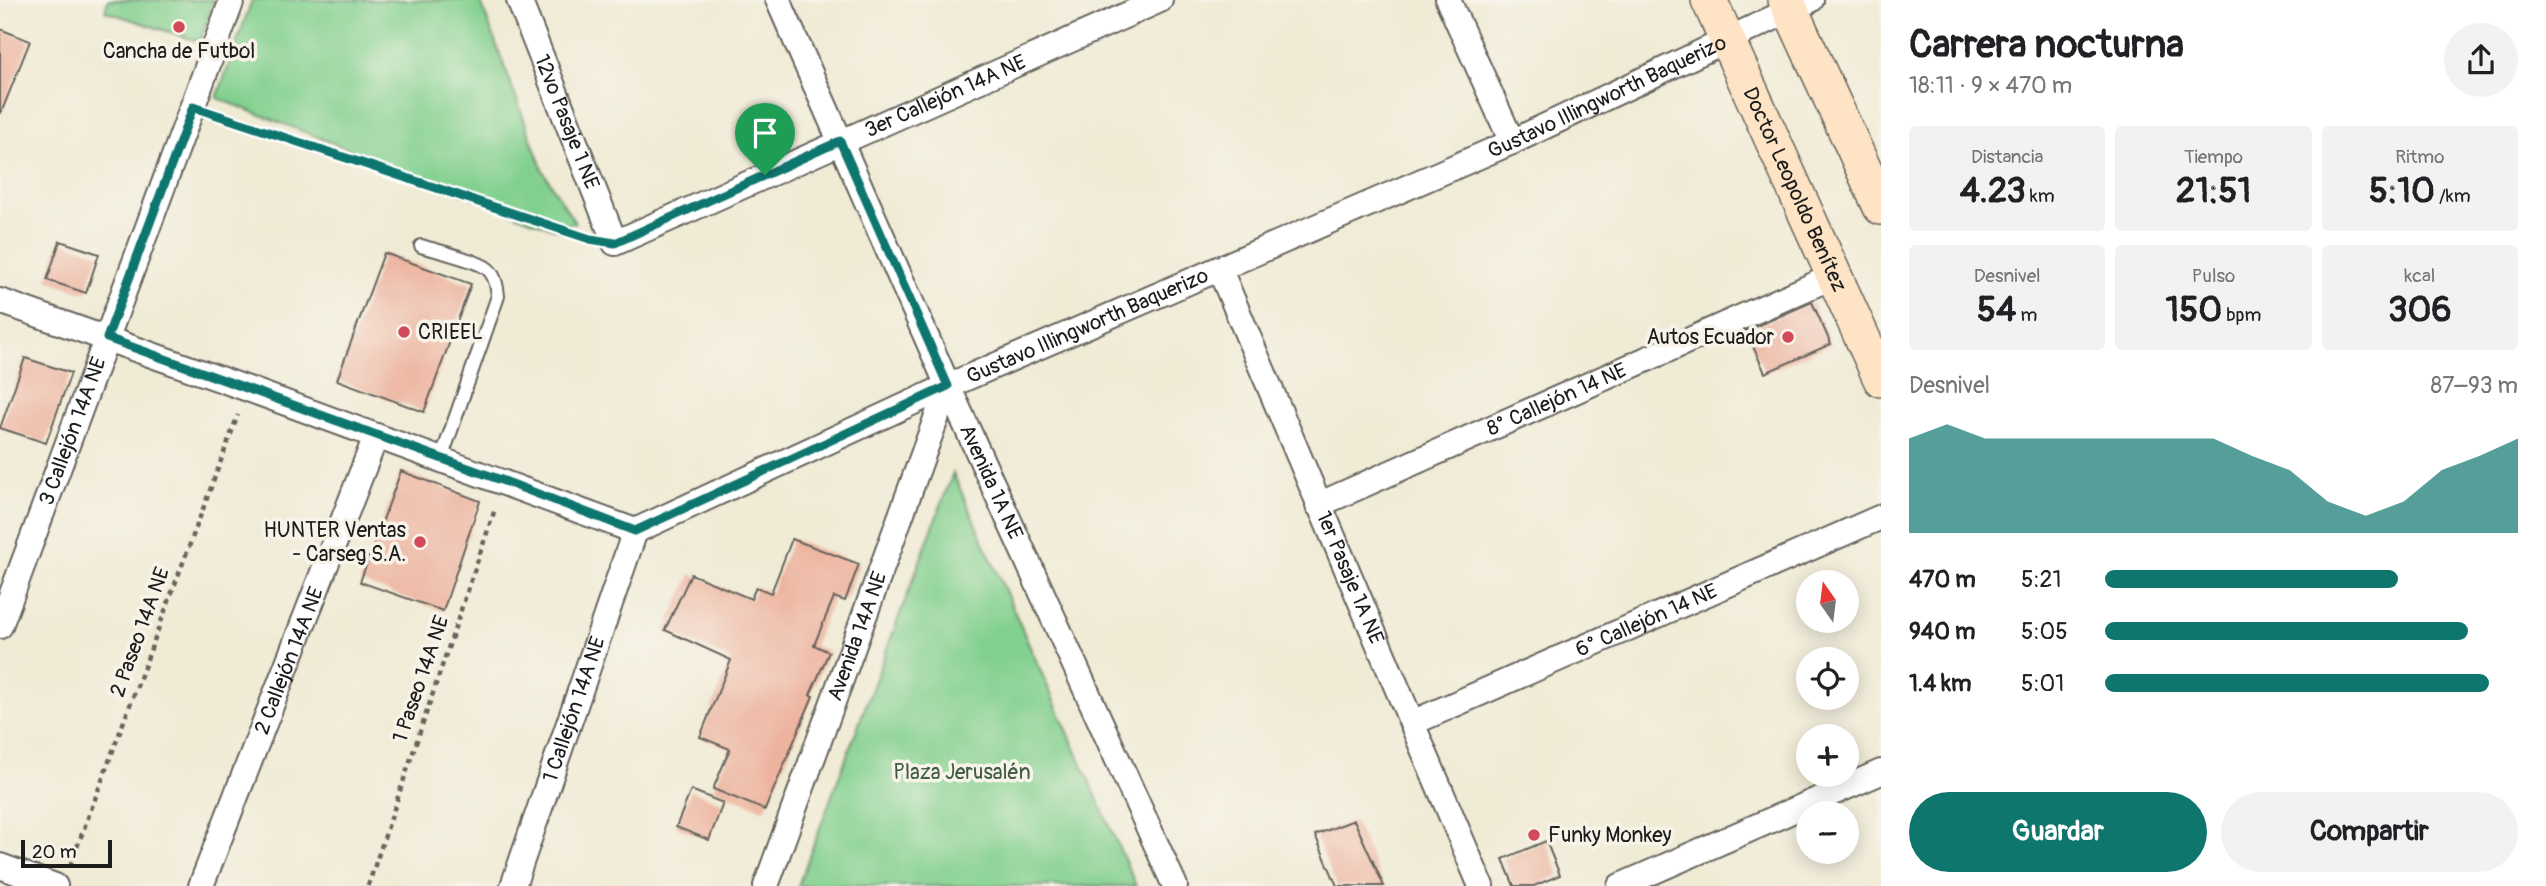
<!DOCTYPE html>
<html lang="es">
<meta charset="utf-8">
<style>
:root{--surface:#fff;--page:#f2f2f2;--text:#202124;--muted:#757577;--accent:#0f766e}
body{margin:0;font-family:Pangolin,sans-serif;background:var(--page);color:var(--text);height:100vh;display:flex;flex-direction:column;font-size:26px;white-space:nowrap}
*{box-sizing:border-box;margin:0}
p{font-size:23px;color:var(--muted)}
.icon{flex:none;width:38px;height:38px;fill:none;stroke:currentColor;stroke-width:2;stroke-linecap:round;stroke-linejoin:round}
.map{position:relative;flex:1;overflow:hidden}
.side{display:flex;flex-direction:column;background:var(--surface);width:665px}
.side>*{flex:none}
.needle{width:46px;rotate:346deg}
.buttons{position:absolute;left:1796px;top:570px;display:grid;gap:14px}
.buttons a{display:grid;place-items:center;width:63px;height:63px;border-radius:50%;background:var(--surface);box-shadow:0 4px 18px #0003;font-size:35px}
.scale{position:absolute;left:21px;bottom:18px;width:91px;box-sizing:border-box;padding-left:7px;border:4px solid #1c1c1c;border-top:0;font-size:19px;line-height:24px;white-space:nowrap;color:#1c1c1c;-webkit-text-stroke:5px #f7f3e8;paint-order:stroke}
.pin{position:absolute;display:grid;place-items:center;width:60px;height:60px;color:#fff;margin:-72px -30px;border-radius:50% 50% 50% 0;rotate:-45deg;box-shadow:0 0 7px #0007}
.pin .icon{rotate:45deg}
.round{display:grid;place-items:center;flex:none;width:74px;height:74px;border-radius:37px;background:var(--page)}
.head{display:flex;align-items:center;justify-content:space-between;height:119px;padding:0 28px}
h1{font-size:38px;font-weight:700;line-height:52px}
.figures{display:grid;grid-template-columns:repeat(3,1fr);gap:10px;height:119px;padding:7px 28px}
.figures div{display:grid;align-content:center;border-radius:7px;background:var(--page);text-align:center}
.figures b{font-size:35px;font-weight:700}
.figures small{font-size:19px;font-weight:400}
.figures p{font-size:19px}
.chart{height:196px;padding:14px 28px}
.chart p{display:flex;justify-content:space-between}
.chart svg{width:100%;height:126px;margin-top:7px;fill:var(--accent);opacity:.7}
.button{display:flex;gap:14px;margin-top:auto;padding:14px 28px}
.button a{flex:1;height:80px;border-radius:42px;background:var(--accent);color:#fff;font-size:28px;font-weight:700;line-height:80px;text-align:center}
.button a+a{background:var(--page);color:var(--text)}
ul{padding:0 28px;list-style:none;font-size:23px}
li{display:grid;grid-template-columns:112px 84px 1fr;align-items:center;height:52px}
li i{height:18px;border-radius:9px;background:var(--accent)}
main{display:flex;flex:1;min-height:0}
.map>svg:first-child{display:block}
</style>
<main>
<div class="map">
<svg width="1881" height="886" viewBox="0 0 1881 886">
<rect width="100%" height="100%" fill="#f7f3e8"/>
<filter id="ink" filterUnits="userSpaceOnUse"><feTurbulence type="fractalNoise" baseFrequency=".0143" numOctaves="2"/><feDisplacementMap in="SourceGraphic" scale="14" xChannelSelector="R" yChannelSelector="G"/><feConvolveMatrix kernelMatrix="1 2 1 2 8 2 1 2 1" color-interpolation-filters="sRGB"/></filter>
<filter id="wash" filterUnits="userSpaceOnUse"><feTurbulence type="fractalNoise" baseFrequency=".00686" numOctaves="4" result="noise"/><feDisplacementMap in="SourceGraphic" scale="28" xChannelSelector="R" yChannelSelector="G"/><feGaussianBlur stdDeviation="1.57" result="paint"/><feColorMatrix in="noise" values="0 0 0 0 0 0 0 0 0 0 0 0 0 0 0 0 0 1.4 0 .05"/><feComposite in="paint" operator="in"/></filter>
<g filter="url(#wash)">
<rect width="100%" height="100%" fill="#f0ebd5"/>
<path fill="#82d08f" stroke="#4f7656" stroke-width="2" d="M108 0H214L200 42 105 11Z
M252 0H480L543 171 575 223 554 229 217 98Z
M953 473 1136 886H798Z"/>
<g id="blocks">
<path fill="#edb39f" d="M0 29 30 41 1 113 0 112Z
M60 241 99 254 86 293 47 280Z
M384 253 471 284 424 412 337 380Z
M1812 302 1831 344 1765 373 1746 331Z
M25 358 71 373 46 443 0 428Z
M401 471 480 501 443 611 360 582Z
M792 539 859 564 845 601 834 597 814 645 829 652 810 695 813 696 765 810 713 789 730 749 700 737 731 660 665 630 691 574 751 599 756 587 771 593Z
M691 790 723 803 709 840 676 827Z
M1354 820 1384 886H1337L1315 835Z
M1546 841 1560 875 1534 886H1514L1503 859Z"/>
</g>
</g>
<g filter="url(#ink)">
<use href="#blocks" fill-opacity="0" stroke="#66645d" stroke-width="2"/>
<g fill="none" stroke-linecap="round" stroke-linejoin="round">
<g stroke="#66645d" stroke-width="16">
<path id="lane" d="M421 246C438 251 471 259 485 267 495 273 497 286 498 296L441 459"/>
</g>
<g stroke="#66645d" stroke-width="28">
<g id="street">
<path id="s1" d="M519 0 615 243 1160 0"/>
<path id="s2" d="M778 0 948 386 1175 886"/>
<path d="M1448 0 1512 142"/>
<path id="s3" d="M1220 270 1481 886"/>
<path id="s4" d="M0 301 248 389 635 531 948 386 1512 142 1811 0"/>
<path id="s5" d="M1318 505 1834 276"/>
<path id="s6" d="M0 626 232 0"/>
<path id="s7" d="M1412 723 1881 517"/>
<path d="M0 866 55 886"/>
<path id="s8" d="M201 886 376 436"/>
<path id="s9" d="M513 886 635 531"/>
<path id="s10" d="M766 886 948 386"/>
<path d="M1620 886 1881 772"/>
</g>
</g>
<g stroke="#66645d" stroke-width="38">
<g id="secondary">
<path id="s11" d="M1709 0 1881 379"/>
<path d="M1786 0 1881 207"/>
</g>
</g>
<path stroke="#66645d" stroke-width="4.5" stroke-dasharray="5 5" stroke-linecap="butt" d="M216 115 583 237
M70 866 238 415
M368 886 495 509"/>
<use href="#lane" stroke="#fff" stroke-width="12"/>
<use href="#street" stroke="#fff" stroke-width="24"/>
<use href="#secondary" stroke="#fee4c5" stroke-width="35"/>
</g>
</g>
<g fill="none" stroke-linecap="round" stroke-linejoin="round" filter="url(#ink)">
<g stroke="#fff" stroke-width="14">
<path id="route" d="M193 107 590 239 615 243 840 141 948 386 635 531 504 481 107 338Z"/>
</g>
<use href="#route" stroke="#0f766e" stroke-width="9"/>
</g>
<g fill="#d1495b" stroke="#f7f3e8" stroke-width="2.5">
<circle cx="179" cy="27" r="7"/>
<circle cx="404" cy="332" r="7"/>
<circle cx="1788" cy="337" r="7"/>
<circle cx="420" cy="542" r="7"/>
<circle cx="1534" cy="835" r="7"/>
</g>
<g text-anchor="middle" dominant-baseline="central" stroke-width="7" stroke-linejoin="round" paint-order="stroke">
<g font-size="21" fill="#1c1c1c" stroke="#f7f3e8" text-anchor="start">
<text x="179" y="51" text-anchor="middle">Cancha de Futbol</text>
<text x="418" y="332">CRIEEL</text>
<text x="1774" y="337" text-anchor="end">Autos Ecuador</text>
<text x="406" y="530" text-anchor="end">HUNTER Ventas<tspan x="406" dy="24">- Carseg S.A.</tspan></text>
<text x="1548" y="835">Funky Monkey</text>
</g>
<g font-size="21" fill="#1c1c1c" stroke="#f7f3e8">
<text stroke="none"><textPath href="#s1" startOffset="623">3er Callejón 14A NE</textPath></text>
<text stroke="none"><textPath href="#s4" startOffset="1740">Gustavo Illingworth Baquerizo</textPath></text>
<text stroke="none"><textPath href="#s1" startOffset="131">12vo Pasaje 1 NE</textPath></text>
<text stroke="none"><textPath href="#s11" startOffset="208">Doctor Leopoldo Benítez</textPath></text>
<text stroke="none"><textPath href="#s4" startOffset="1172">Gustavo Illingworth Baquerizo</textPath></text>
<text stroke="none"><textPath href="#s5" startOffset="261">8° Callejón 14 NE</textPath></text>
<text stroke="none"><textPath href="#s6" startOffset="208">3 Callejón 14A NE</textPath></text>
<text stroke="none"><textPath href="#s2" startOffset="527">Avenida 1A NE</textPath></text>
<text stroke="none"><textPath href="#s3" startOffset="334">1er Pasaje 1A NE</textPath></text>
<text stroke="none"><textPath href="#s7" startOffset="256">6° Callejón 14 NE</textPath></text>
<text transform="translate(140 632) rotate(-70)">2 Paseo 14A NE</text>
<text stroke="none"><textPath href="#s10" startOffset="266">Avenida 14A NE</textPath></text>
<text stroke="none"><textPath href="#s8" startOffset="242">2 Callejón 14A NE</textPath></text>
<text transform="translate(421 679) rotate(-71)">1 Paseo 14A NE</text>
<text stroke="none"><textPath href="#s9" startOffset="187">1 Callejón 14A NE</textPath></text>
</g>
<g font-size="21" fill="#405b44" stroke="#f7f3e8">
<text x="962" y="772">Plaza Jerusalén</text>
</g>
</g>
</svg>
<div class="buttons">
<a><svg class="needle" viewBox="-14 -14 28 28"><path d="M0-13l5 13h-10z" fill="#e53935"/><path d="M0 13l5-13h-10z" fill="#757577"/></svg></a>
<a><svg class="icon" aria-label="locate" viewBox="0 0 24 24"><circle cx="12" cy="12" r="6"/><path d="M12 2v4M12 18v4M2 12h4M18 12h4"/></svg></a>
<a>+</a>
<a>−</a>
</div>
<div class="scale">20 m</div>
<div class="pin" style="left:765px;top:175px;background:#1e9e55"><svg class="icon" aria-label="arrive" viewBox="0 0 24 24"><path d="M6 21V4h12l-3 4 3 4H6"/></svg></div>
</div>
<section class="side">
<div class="head"><div><h1>Carrera nocturna</h1><p>18:11 · 9 × 470 m</p></div><a class="round"><svg class="icon" aria-label="share" viewBox="0 0 24 24"><path d="M12 15V3M7 8l5-5 5 5M5 13v7h14v-7"/></svg></a></div>
<div class="figures">
<div><p>Distancia</p><b>4.23<small> km</small></b></div>
<div><p>Tiempo</p><b>21:51</b></div>
<div><p>Ritmo</p><b>5:10<small> /km</small></b></div>
</div>
<div class="figures">
<div><p>Desnivel</p><b>54<small> m</small></b></div>
<div><p>Pulso</p><b>150<small> bpm</small></b></div>
<div><p>kcal</p><b>306</b></div>
</div>
<div class="chart"><p><span>Desnivel</span>87–93 m</p>
<svg viewBox="0 0 160 44" preserveAspectRatio="none"><path d="M0 44V11L10 6L20 11L30 11L40 11L50 11L60 11L70 11L80 11L90 17L100 22L110 33L120 38L130 33L140 22L150 17L160 11V44z"/></svg>
</div>
<ul>
<li><b>470 m</b>5:21<i style="width:71%"></i></li>
<li><b>940 m</b>5:05<i style="width:88%"></i></li>
<li><b>1.4 km</b>5:01<i style="width:93%"></i></li>
</ul>
<div class="button"><a>Guardar</a><a>Compartir</a></div>
</section>
</main>
